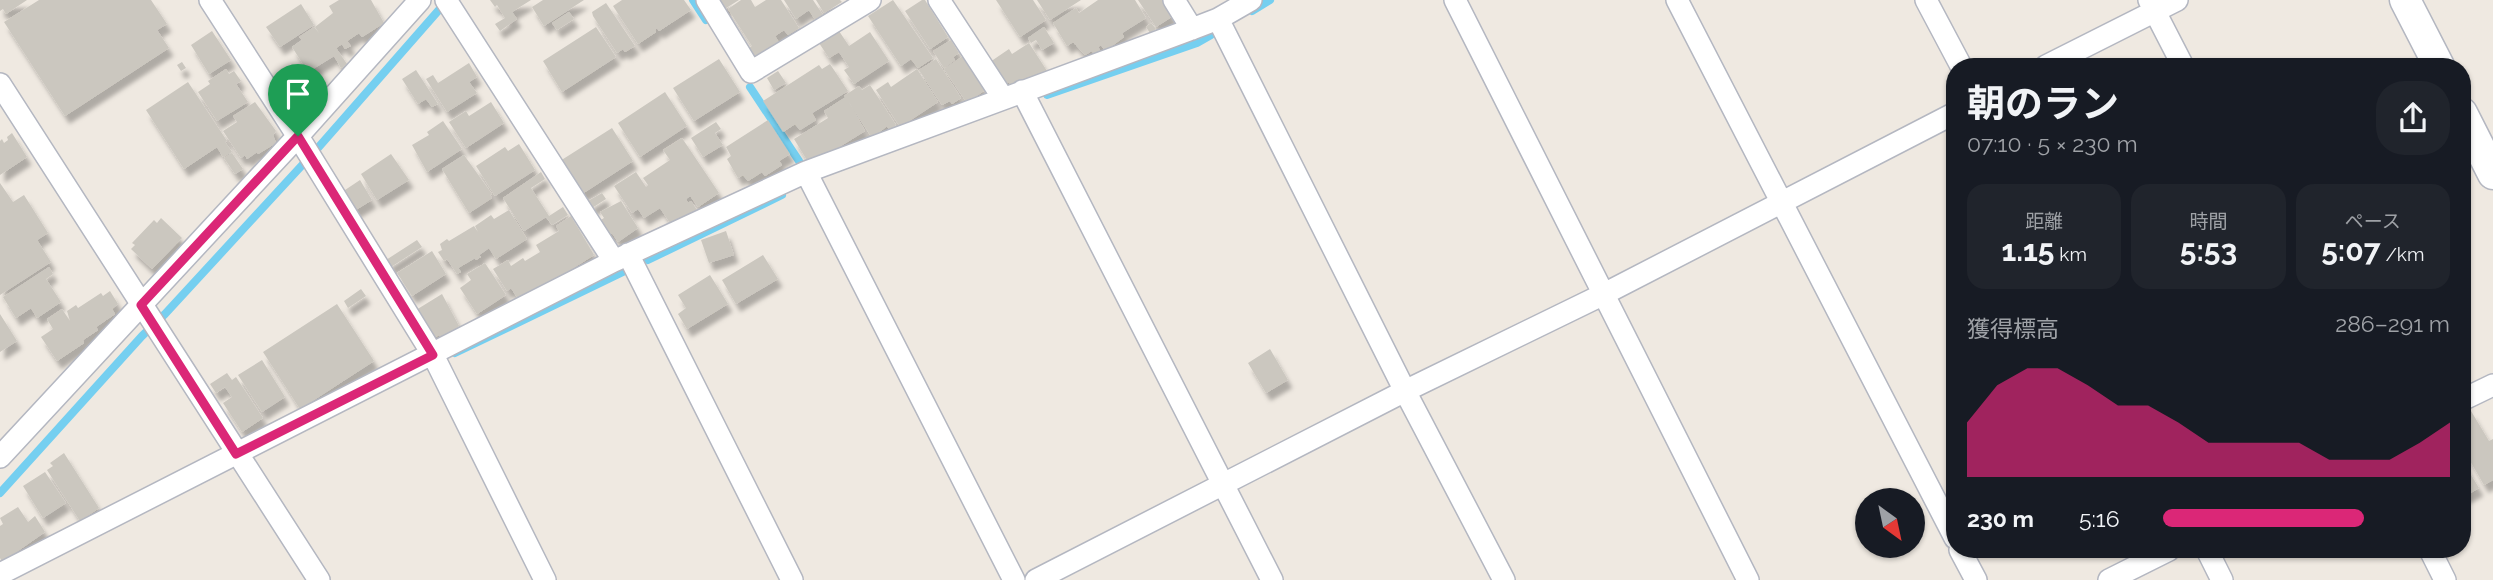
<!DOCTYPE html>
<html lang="ja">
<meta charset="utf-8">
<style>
:root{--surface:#171b24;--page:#20242c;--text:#f1f3f6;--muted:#9ea1a6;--accent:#db2777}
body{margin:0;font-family:Raleway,"Noto Sans JP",sans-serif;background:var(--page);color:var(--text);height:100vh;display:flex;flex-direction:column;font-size:26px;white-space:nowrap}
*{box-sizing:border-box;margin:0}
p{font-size:23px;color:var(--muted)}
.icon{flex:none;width:38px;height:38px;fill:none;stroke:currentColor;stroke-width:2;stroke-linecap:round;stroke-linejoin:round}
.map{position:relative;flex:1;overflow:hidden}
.sheet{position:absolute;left:1946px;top:58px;width:525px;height:500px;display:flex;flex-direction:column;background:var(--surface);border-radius:28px;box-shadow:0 2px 5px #0004}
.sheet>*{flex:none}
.needle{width:46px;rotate:147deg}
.fabs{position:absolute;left:1855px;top:488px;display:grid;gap:14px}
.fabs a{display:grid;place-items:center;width:70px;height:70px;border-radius:50%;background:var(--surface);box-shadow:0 2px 5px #0004;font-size:35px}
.pin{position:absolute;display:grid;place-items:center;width:60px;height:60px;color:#fff;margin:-72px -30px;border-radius:50% 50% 50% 0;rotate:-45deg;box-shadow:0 0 7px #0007}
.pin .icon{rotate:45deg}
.round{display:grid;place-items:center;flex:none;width:74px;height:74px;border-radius:28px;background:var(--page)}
.overview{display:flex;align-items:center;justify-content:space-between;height:119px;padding:0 21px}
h1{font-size:38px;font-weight:700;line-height:52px}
.stats{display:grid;grid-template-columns:repeat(3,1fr);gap:10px;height:119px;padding:7px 21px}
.stats div{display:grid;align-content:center;border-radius:18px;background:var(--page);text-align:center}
.stats b{font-size:30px;font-weight:700}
.stats small{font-size:19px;font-weight:400}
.stats p{font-size:19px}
.chart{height:196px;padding:14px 21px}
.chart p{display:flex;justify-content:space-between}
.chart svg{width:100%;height:126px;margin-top:7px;fill:var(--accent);opacity:.7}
ul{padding:0 21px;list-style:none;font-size:23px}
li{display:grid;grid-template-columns:112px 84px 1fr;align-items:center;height:52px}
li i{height:18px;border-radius:9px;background:var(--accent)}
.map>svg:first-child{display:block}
</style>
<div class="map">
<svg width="2493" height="580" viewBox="0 0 2493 580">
<defs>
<filter id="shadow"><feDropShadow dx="4.5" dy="8" stdDeviation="2" flood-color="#0004"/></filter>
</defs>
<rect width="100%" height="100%" fill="#efe9e1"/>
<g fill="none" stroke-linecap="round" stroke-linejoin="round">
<path stroke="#75cff0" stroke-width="8" d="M693 0 706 20
M1252 11 1270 0
M750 87 799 161
M1047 95 1197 43 1211 35
M648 260 782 195
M455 353 623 272
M0 493 142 336 165 314 317 149 445 3"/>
</g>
<path fill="#cbc7bf" filter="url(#shadow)" d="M0 0H27L6 14 3 9 0 11Z
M39 0H151L167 24 157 30 169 48 65 116 4 22Z
M339 0H371L384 23 362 37 359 33 347 41 351 46 345 49 342 44 336 48 347 64 341 68 334 56 308 72 292 47 302 40 299 37 314 27 319 33 315 27 333 13 329 6Z
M490 0H531L512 12 517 19 500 31 495 24 505 18 497 5 495 7Z
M543 0H584L544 26 532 7Z
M622 0H684L691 10 659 31 657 28 655 30 656 32 638 44 613 6Z
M716 0H739L723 10Z
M741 0H751L755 7 766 0H781L799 28 788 35 784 30 775 36 780 44 759 58 758 55 755 57 749 48 752 46 728 9Z
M784 0H813L825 18 817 23 809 10 796 19Z
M816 0H840L842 2 824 13Z
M893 0 933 58 918 68 911 59 901 66 868 16Z
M922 0H925L948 37 930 49 905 11Z
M996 0H1033L1046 20 1020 37Z
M1037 0H1081L1050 20Z
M1098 0H1135L1146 18 1122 33 1124 37 1105 51 1101 45 1098 47 1102 53 1096 57 1092 51 1085 55 1073 42 1067 46 1053 23 1076 8 1079 13Z
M1138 0H1162L1173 16 1156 27Z
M606 3 635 46 625 52 623 49 617 53 593 16 592 12Z
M301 4 314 25 280 47 266 27Z
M569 12 574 19 557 30 552 23Z
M1151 23 1156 29 1150 33 1146 27Z
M596 27 616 57 562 92 543 61Z
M1044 27 1054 43 1042 50 1036 40 1031 43 1028 38Z
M212 31 231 60 209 74 191 45Z
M839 31 849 46 870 32 889 61 854 84 844 70 849 67 839 52 829 58 819 43Z
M951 40 959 53 953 57 955 60 944 68 933 51Z
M1029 43 1047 71 1036 78 1034 75 1029 79 1028 77 1015 85 1011 86 1009 82 1004 85 990 62 1009 49 1012 54Z
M963 56 985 90 967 103 944 69Z
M719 59 740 92 694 121 673 88Z
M936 59 961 98 952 104 950 101 942 105 919 70Z
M182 62 186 68 181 71 177 65Z
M469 63 477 77 469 82 477 93 447 112 426 79 433 75 438 83Z
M830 64 848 91 812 113 816 120 800 130 795 124 783 132 763 101 819 65 822 69Z
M300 65 319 94 297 107 279 79Z
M226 69 229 74 234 71 241 81 236 84 248 102 217 121 198 92 210 84 208 81Z
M917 69 938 102 900 127 876 90 888 82 891 87Z
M416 70 438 104 432 107 426 99 418 104 402 79Z
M778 71 786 83 774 90 767 78Z
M188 82 227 141 225 142 232 152 223 157 217 147 184 169 146 110Z
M870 85 896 125 889 130 887 126 872 138 849 102 865 131 810 165 794 139 828 118 824 111 846 97 844 96 859 86 862 90Z
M665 92 687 126 640 157 618 123Z
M255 102 276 131 273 135 276 143 258 154 257 152 247 159 245 155 241 158 223 131 237 122 233 116Z
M491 102 504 123 466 148 449 122 466 111 469 116Z
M768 120 790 154 779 161 782 165 765 176 762 172 748 181 743 175 738 178 727 159 731 156 726 147Z
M443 121 462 149 427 172 412 145 429 135 427 132Z
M716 122 721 129 715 133 723 145 703 157 691 138Z
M612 128 633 161 582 194 560 161Z
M12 133 27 157 0 175V141L2 139 4 143 8 140 7 137Z
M682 138 719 193 698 207 686 190 690 196 686 199 688 203 691 201 697 210 672 226 660 208 644 218 638 209 632 213 614 186 636 172 646 187 648 185 643 178 670 160 663 150Z
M519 144 535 170 495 196 476 166 505 147 508 151Z
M232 153 243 169 235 174 224 158Z
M391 154 409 180 377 200 361 174Z
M464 155 492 194 490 195 492 198 469 213 442 169Z
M541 172 545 179 531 188 549 216 563 207 568 215 552 225 546 217 524 231 503 198Z
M360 180 372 200 354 211 342 192Z
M0 183 13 202 24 195 48 233 37 240 51 262 0 295Z
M602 193 606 199 592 208 588 201Z
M621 201 638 228 618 242 612 233 609 235 599 221 604 218 600 212Z
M509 210 527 239 496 259 489 248 479 255 481 257 476 260 475 258 458 268 461 272 457 274 447 259 444 261 438 252 442 250 440 244 447 239 449 241 474 226 478 232 475 226 491 215 494 219Z
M571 216 594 255 540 289 538 286 518 299 511 288 507 291 493 269 508 260 511 266 523 258 525 261 540 252 536 245 559 231 556 226Z
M161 218 182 238 152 269 131 249 135 245 132 243 154 220 157 223Z
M726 231 734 255 709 263 701 240Z
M417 240 422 247 391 267 386 260Z
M432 251 446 274 412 296 397 273Z
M763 255 778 279 736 304 722 280Z
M485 263 506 295 477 314 460 288 471 280 467 274Z
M49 267 53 274 46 279 61 302 37 318 31 308 16 318 3 297Z
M710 275 728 304 687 329 678 314 686 308 678 295Z
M361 289 366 296 348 308 344 301Z
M110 291 118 304 112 309 115 314 96 327 98 330 83 340 84 343 57 361 41 337 53 329 47 319 62 309 70 321 67 311 76 305 78 308 101 293 103 296Z
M442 294 459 326 441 338 439 335 434 338 416 310Z
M337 304 374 361 300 409 263 352Z
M0 314 17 341 0 352Z
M1270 349 1288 380 1266 393 1248 363Z
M262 360 285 397 262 412 238 375Z
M227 373 232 380 236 377 263 418 242 432 223 403 232 397 225 387 216 393 210 384Z
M2471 411 2489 441 2493 439V480L2484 485 2462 447V417Z
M64 453 99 508 80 521 47 470 53 466 50 463Z
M2462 460 2479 488 2462 498Z
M45 472 66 503 43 518 23 486Z
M18 507 28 522 35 516 45 532 2 562 0 558V526L3 524 0 518Z"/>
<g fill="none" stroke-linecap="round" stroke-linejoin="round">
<g stroke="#b4b7c1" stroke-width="24">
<path id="minor" d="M210 0 304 146 433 355 545 580
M446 0 614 261
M707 0 751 72 870 0
M939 0 1003 98
M1174 0 1192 29
M1455 0 1748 580
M1677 0 1955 538
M1926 0 1961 66
M2149 0 2183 66
M1218 19 1405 391 1504 580
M2046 66 2177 0
M0 84 319 580
M1022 91 1272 580
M806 172 1014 580
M628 254 792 580
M2462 400 2493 385
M0 457 298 136 420 0
M1960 550 1976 580
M2207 550 2222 580
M2430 550 2445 580
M0 574 614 261 806 172 1192 29 1218 19 1251 0
M1036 580 1405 391 1604 294 1955 113
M2109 580 2169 550"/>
</g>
<g stroke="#b4b7c1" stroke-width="33">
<path id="secondary" d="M2405 0 2439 66
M2462 113 2493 174"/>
</g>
<use href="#minor" stroke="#fff" stroke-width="21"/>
<use href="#secondary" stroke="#fff" stroke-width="30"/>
</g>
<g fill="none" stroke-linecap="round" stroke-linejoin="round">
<g stroke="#fff" stroke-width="14">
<path id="route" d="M298 136 433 355 236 454 141 305Z"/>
</g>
<use href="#route" stroke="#db2777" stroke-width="9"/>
</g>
</svg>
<div class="fabs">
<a><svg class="needle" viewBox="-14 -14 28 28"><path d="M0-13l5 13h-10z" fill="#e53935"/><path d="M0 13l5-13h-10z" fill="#9ea1a6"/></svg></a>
</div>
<div class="pin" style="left:298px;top:136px;background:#1e9e55"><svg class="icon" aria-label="arrive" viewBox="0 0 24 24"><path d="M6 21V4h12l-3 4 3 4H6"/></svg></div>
<section class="sheet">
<div class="overview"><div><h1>朝のラン</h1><p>07:10 · 5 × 230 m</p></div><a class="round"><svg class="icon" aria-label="share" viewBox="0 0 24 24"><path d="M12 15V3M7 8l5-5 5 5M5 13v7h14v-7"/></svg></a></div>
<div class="stats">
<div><p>距離</p><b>1.15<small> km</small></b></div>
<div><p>時間</p><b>5:53</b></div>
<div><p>ペース</p><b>5:07<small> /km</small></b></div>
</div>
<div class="chart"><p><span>獲得標高</span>286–291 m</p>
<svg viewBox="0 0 160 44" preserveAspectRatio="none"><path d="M0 44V25L10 12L20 6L30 6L40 12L50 19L60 19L70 25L80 32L90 32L100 32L110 32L120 38L130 38L140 38L150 32L160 25V44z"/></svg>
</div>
<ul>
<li><b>230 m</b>5:16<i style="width:70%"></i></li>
</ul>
</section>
</div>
